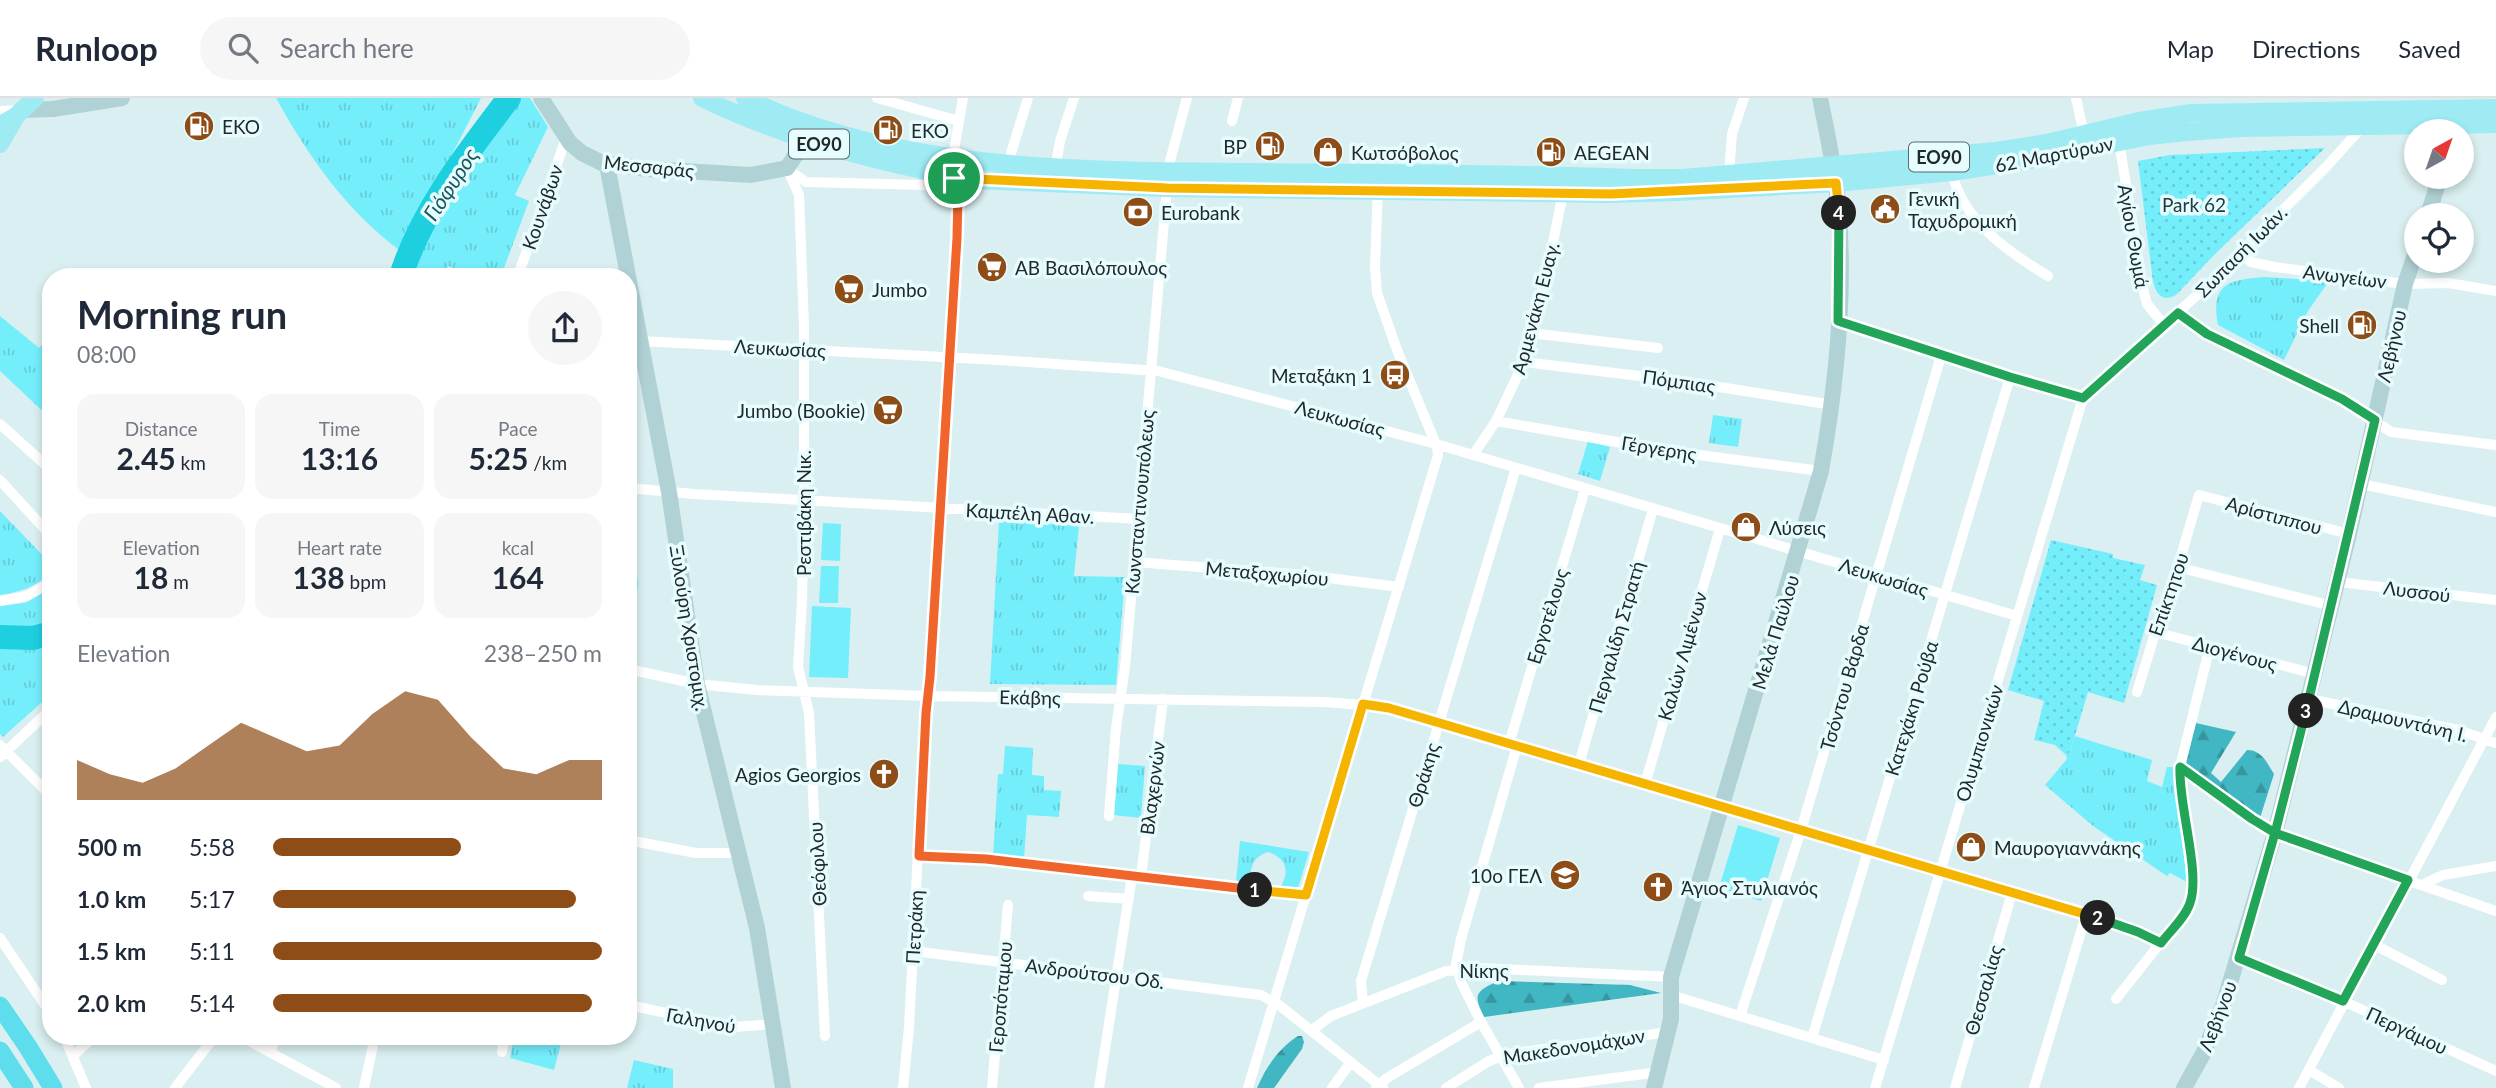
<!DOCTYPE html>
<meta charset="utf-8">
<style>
:root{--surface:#fff;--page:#f6f6f7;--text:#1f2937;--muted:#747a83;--line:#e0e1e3;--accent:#8e4d17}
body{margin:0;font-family:Lato,sans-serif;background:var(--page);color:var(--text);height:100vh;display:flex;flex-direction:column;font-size:26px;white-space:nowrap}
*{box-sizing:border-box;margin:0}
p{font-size:23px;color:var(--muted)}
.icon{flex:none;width:38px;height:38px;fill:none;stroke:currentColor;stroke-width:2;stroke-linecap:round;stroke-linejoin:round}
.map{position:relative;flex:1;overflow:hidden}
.details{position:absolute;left:42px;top:170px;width:595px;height:777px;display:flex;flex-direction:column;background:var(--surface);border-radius:28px;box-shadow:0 4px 10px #0003}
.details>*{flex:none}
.needle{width:46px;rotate:40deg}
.tools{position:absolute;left:2404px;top:21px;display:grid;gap:14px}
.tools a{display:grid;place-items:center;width:70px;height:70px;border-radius:50%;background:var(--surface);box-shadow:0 4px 10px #0003;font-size:35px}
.pin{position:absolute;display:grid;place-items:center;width:60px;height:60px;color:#fff;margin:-30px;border:4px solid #fff;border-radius:50%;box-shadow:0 2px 7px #0007}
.km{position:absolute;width:35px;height:35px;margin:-18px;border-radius:50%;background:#222;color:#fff;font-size:19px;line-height:35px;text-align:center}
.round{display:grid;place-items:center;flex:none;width:74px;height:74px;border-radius:37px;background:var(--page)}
.headline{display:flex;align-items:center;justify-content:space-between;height:119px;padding:0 35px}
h1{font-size:38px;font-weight:700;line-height:52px}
.stats{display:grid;grid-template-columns:repeat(3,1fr);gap:10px;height:119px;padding:7px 35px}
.stats div{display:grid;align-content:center;border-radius:18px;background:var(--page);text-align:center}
.stats b{font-size:30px;font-weight:700}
.stats small{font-size:19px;font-weight:400}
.stats p{font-size:19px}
.chart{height:196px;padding:14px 35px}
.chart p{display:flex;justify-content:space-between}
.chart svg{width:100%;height:126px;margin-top:7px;fill:var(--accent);opacity:.7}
ul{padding:0 35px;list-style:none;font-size:23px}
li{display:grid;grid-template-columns:112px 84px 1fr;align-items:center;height:52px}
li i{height:18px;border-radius:9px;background:var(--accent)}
header{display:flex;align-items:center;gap:42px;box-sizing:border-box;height:98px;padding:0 35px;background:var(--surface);border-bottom:2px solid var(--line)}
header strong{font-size:33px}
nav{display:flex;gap:38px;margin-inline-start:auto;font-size:24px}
.search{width:490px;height:63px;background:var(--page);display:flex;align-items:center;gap:18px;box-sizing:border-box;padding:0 24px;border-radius:38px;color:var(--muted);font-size:26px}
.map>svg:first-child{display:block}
</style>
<header>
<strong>Runloop</strong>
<div class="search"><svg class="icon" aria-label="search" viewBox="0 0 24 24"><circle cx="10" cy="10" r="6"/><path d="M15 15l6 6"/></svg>Search here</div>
<nav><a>Map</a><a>Directions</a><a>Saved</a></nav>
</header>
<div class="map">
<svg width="2496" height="990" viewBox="0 0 2496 990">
<defs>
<pattern id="grass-tufts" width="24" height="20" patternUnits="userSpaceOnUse" patternTransform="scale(1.75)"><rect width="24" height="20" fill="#75eefc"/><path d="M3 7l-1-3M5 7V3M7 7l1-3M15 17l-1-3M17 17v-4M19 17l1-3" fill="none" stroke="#65ccd8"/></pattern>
<pattern id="forest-firs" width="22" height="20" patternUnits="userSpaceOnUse" patternTransform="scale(1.75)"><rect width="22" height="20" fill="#41b7c3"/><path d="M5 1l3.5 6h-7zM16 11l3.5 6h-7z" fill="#36959f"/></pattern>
<pattern id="park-dots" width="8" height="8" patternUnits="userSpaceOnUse" patternTransform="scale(1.75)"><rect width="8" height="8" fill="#75eefc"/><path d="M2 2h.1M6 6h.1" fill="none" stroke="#65ccd8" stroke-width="1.8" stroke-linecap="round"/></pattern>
</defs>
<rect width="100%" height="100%" fill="#daeff1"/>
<path fill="url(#grass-tufts)" d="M276 0H481L402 154C348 115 308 58 276 0Z
M520 0H530L548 29 515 97 529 103 501 178H474L448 168 442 178H406L439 111Z
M2265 179 2329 183 2308 213 2284 262 2218 227C2210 185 2229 182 2265 179Z
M0 218 39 250 51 236V321L0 273Z
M1713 317 1742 321 1738 349 1709 345Z
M1588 343 1610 349 1600 383 1578 376Z
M628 408 638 485 631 554 628 553Z
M0 413 51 466V474C37 489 20 494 0 497Z
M999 422 1079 428 1074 478 1125 479 1116 587 990 586Z
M51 490V526L19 534 0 533V508L25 505Z
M51 545V596L3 639 0 636V551L40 550Z
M2075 638 2152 662 2147 683 2162 689 2167 669H2173L2187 784 2170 775 2167 778 2093 728 2045 687 2067 661 2066 657 2070 654Z
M1005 648 1033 650 1032 677 1044 678V692L1061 693 1059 719 1027 717 1024 761 993 759 998 676H1003Z
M1118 666 1145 668 1141 720 1113 717Z
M1240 743 1309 754 1298 790 1281 788C1290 772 1286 760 1268 754 1252 759 1250 771 1250 786L1236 783Z
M514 938H563L554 972 510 960Z
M634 962 673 971V990H627Z"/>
<path fill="url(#forest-firs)" d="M2196 625 2236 634 2211 675 2221 684 2247 652C2262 652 2267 665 2274 676L2259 723 2186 668 2185 664Z
M1498 883 1630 887 1661 895 1484 919C1473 896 1475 894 1498 883Z
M1298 938H1302L1304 944 1302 951 1274 990H1257C1266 969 1279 950 1298 938Z"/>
<path fill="url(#park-dots)" d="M2325 50 2216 155 2176 197C2163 204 2157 198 2153 184L2138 63 2170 57Z
M2051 442 2113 456V460L2145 467 2140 482 2157 487 2124 605 2088 594 2070 654 2066 657 2055 647 2034 642 2044 603 2008 592Z"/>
<path fill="#75eefc" d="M823 425 841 426 840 463 821 462Z
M821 468H839L838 505H819Z
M812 508 851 510 848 580 809 579Z
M1738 727 1780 740 1761 803 1719 790Z"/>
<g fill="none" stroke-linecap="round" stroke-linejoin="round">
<path stroke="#1ecfe0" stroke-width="24" d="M401 178C422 112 467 55 509 0
M0 539 33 540 51 535"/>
<path stroke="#fff" stroke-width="10" d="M877 0 959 23
M2076 0 2085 41
M0 13 21 12
M1232 23 1238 0
M2119 44 2144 195 2147 206 2164 227
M953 58 963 0
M1008 65 1028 0
M787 70 799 97 804 228V402L802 503 798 569 809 615 825 938
M1055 71 1060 43 1074 0
M789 72 806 84 924 87 936 86 947 80
M1167 74 1187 0
M1952 74C1962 122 2008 154 2048 178
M1729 76 1732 36 1744 0
M2239 155 2251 164 2274 169 2405 186 2448 185 2496 193
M518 178 566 40
M2178 215 2207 236 2342 301 2391 334 2496 347
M1838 223 1941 258 2083 300
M1530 235 1658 250
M641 243 999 262 1158 273 1436 346 2017 518
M1524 264 1681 283 1833 307
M2083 300 2206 189 2327 68 2363 28
M1496 323 1668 353 1821 373
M0 326 51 372
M1473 357 1496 323 1524 264 1549 164 1563 95
M0 382 51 438
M2361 386 2496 414
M628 390 694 396 1139 421
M1134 464 1305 477 1399 489
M2177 469 2332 508
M2338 484 2496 502
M0 503 27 498 51 484
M2155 534 2315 576
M628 571 697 586 757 592 928 598 1324 604 1376 608 2086 817 2138 834 2161 845
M2137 594 2161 516 2181 458 2199 397 2349 436
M2309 601 2458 632 2496 645
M1509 646 1585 391
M0 647 51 698
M1517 648 1461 841 1456 866 1461 884 1481 924 1519 990
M0 659 51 611
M1579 666 1653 411
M2180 669 2252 721 2286 740 2496 813
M1645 686 1720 431
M1109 718 1116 630 1125 569 1167 90
M628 742 696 755H739
M919 758 986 761 1306 797
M1141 779 1163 601
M2422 787 2443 777 2496 768
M1088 798 1129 801
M0 840 51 916
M2373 846 2442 882
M913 853 1261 897 1279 907 1383 990
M2239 860 2343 903 2496 973
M1671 897 1884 962
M2116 901 2184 815 2193 795 2180 669 2210 548
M1363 905 1361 883 1516 370
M628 907 734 929 774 926
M1740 918 1801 732 1941 258
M1311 933 1331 918 1446 873 1479 870 1671 879
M64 938 86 990
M240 938 336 990
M1812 940 2010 279
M271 953 276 938
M502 954 504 938
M74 957 94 938
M2309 972 2339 990
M175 990 215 938
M364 990 375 938
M903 990 909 929 925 615 930 579 957 140 958 98 954 81
M992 990 1008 807
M1099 990 1132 778
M1248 990 1438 357 1437 349 1397 252 1377 195 1375 168 1378 88
M1332 990 1351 964
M1376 990 1387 980 1481 924
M1446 990 1489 963 1508 956 1669 934
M1539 990 1659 974
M1875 990 2083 300
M1955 990 2012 795
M2034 990 2086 817
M2299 990 2496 619"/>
<path stroke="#b1d2d5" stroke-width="16" d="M541 0 570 45 582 55 602 65 648 71 751 77 787 70 799 52 801 41
M21 12 53 11 122 0
M607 67 669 394 697 586 757 830 783 990
M2428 117 2440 79
M1654 990 1671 921V879L1821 373C1836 289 1846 191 1838 106 1835 70 1827 35 1820 0
M2184 990 2203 956 2223 908 2275 735 2349 436 2405 186 2417 151"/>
<path stroke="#9eebf4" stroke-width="18" d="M702 0C778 37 859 60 942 76L950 81 1167 90 1610 96 1677 94 1836 85 1952 74 2030 62 2149 38 2187 34 2241 30 2496 26
M745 0C894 73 1082 73 1245 74 1375 75 1507 75 1637 80H1683L1996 53 2047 45 2139 23 2191 15 2496 10
M0 27 16 18 35 0
M0 46 16 18"/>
<path stroke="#5edeec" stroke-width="19" d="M0 908 28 949 53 990
M0 953 24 990"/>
</g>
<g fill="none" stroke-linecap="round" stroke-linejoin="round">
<g stroke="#fff" stroke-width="14">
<path id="split-1" d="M954 80 958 98 957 140 930 579 926 615 919 758 986 761 1255 792"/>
</g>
<g stroke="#fff" stroke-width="14">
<path id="split-2" d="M1255 792 1306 797 1363 606 1389 610 2098 820"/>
</g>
<g stroke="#fff" stroke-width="14">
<path id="split-3" d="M2098 820 2138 834 2161 845C2171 832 2185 820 2190 805 2201 775 2178 706 2180 669L2252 721 2275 735 2239 860 2343 903 2408 782 2275 735 2306 613"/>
</g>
<g stroke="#fff" stroke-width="14">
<path id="split-4" d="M1839 115 1838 223 2010 279 2083 300 2178 215 2207 236 2342 301 2375 322 2306 613"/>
</g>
<g stroke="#fff" stroke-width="14">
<path id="split-5" d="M954 80 1167 90 1611 96 1836 85 1839 115"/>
</g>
<use href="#split-1" stroke="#f0652b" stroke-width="9"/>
<use href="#split-2" stroke="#f5b400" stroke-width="9"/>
<use href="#split-3" stroke="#22a559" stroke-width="9"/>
<use href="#split-4" stroke="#22a559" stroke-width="9"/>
<use href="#split-5" stroke="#f5b400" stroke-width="9"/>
</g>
<defs>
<g id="fuel-disc" transform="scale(1.575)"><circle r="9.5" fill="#8e4d17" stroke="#e7fcfe"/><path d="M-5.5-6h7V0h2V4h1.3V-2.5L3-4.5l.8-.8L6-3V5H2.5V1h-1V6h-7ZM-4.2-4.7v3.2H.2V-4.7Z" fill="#fff"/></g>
<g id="shop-disc" transform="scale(1.575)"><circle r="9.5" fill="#8e4d17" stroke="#e7fcfe"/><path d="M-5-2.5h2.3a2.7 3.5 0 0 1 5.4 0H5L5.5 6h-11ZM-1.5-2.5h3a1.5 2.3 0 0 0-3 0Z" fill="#fff"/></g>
<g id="civic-disc" transform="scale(1.575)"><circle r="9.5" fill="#8e4d17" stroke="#e7fcfe"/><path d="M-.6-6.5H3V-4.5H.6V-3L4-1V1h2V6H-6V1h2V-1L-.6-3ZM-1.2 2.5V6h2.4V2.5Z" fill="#fff"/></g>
<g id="bank-disc" transform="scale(1.575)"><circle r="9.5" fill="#8e4d17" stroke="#e7fcfe"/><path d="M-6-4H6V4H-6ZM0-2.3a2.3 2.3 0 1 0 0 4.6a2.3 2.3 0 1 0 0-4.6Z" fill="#fff"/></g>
<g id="supermarket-disc" transform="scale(1.575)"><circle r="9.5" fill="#8e4d17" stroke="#e7fcfe"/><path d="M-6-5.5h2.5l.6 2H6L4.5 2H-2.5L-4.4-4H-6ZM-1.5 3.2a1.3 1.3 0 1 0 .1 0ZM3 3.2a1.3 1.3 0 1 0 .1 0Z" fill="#fff"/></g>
<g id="bus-disc" transform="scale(1.575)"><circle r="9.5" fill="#8e4d17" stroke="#e7fcfe"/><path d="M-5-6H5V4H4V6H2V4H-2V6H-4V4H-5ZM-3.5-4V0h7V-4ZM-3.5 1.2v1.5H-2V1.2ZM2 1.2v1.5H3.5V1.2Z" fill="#fff"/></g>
<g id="church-disc" transform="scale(1.575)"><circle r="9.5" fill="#8e4d17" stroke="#e7fcfe"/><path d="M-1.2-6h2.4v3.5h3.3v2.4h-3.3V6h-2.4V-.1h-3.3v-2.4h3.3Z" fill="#fff"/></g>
<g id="school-disc" transform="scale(1.575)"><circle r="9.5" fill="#8e4d17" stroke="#e7fcfe"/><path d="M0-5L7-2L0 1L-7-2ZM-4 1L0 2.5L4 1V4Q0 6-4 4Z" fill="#fff"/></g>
</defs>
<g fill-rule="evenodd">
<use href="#fuel-disc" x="199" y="28"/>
<use href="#fuel-disc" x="888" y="32"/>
<use href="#fuel-disc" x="1270" y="48"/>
<use href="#shop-disc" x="1328" y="54"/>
<use href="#fuel-disc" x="1551" y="54"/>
<use href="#civic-disc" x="1885" y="111"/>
<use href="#bank-disc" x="1138" y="114"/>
<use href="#supermarket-disc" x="992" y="169"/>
<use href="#supermarket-disc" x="849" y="191"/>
<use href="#fuel-disc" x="2362" y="227"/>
<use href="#bus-disc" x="1395" y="277"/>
<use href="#supermarket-disc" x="888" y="312"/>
<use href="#shop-disc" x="1746" y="429"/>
<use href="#church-disc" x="884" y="676"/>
<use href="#shop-disc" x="1971" y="749"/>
<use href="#school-disc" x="1565" y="777"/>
<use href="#church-disc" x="1658" y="789"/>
</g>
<g text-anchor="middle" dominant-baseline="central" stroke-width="7" stroke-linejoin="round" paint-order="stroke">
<g fill="#e7fcfe" stroke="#5c686a" stroke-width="2">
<rect x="789" y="31.5" width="60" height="29" rx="5"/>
<rect x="1909" y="44.5" width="60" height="29" rx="5"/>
</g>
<g font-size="18" font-weight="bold" fill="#21292a">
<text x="819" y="46">ΕΟ90</text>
<text x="1939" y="59">ΕΟ90</text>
</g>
<g font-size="19" fill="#21292a" stroke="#e7fcfe" text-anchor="start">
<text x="222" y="28">ΕΚΟ</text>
<text x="911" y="32">EKO</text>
<text x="1247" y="48" text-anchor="end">BP</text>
<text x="1351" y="54">Κωτσόβολος</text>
<text x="1574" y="54">AEGEAN</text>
<text x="1908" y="100">Γενική<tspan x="1908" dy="22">Ταχυδρομική</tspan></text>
<text x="1161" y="114">Eurobank</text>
<text x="1015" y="169">ΑΒ Βασιλόπουλος</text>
<text x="872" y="191">Jumbo</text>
<text x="2339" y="227" text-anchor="end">Shell</text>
<text x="1372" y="277" text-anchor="end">Μεταξάκη 1</text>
<text x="865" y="312" text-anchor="end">Jumbo (Bookie)</text>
<text x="1769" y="429">Λύσεις</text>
<text x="861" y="676" text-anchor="end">Agios Georgios</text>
<text x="1994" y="749">Μαυρογιαννάκης</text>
<text x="1542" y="777" text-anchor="end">10ο ΓΕΛ</text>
<text x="1681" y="789">Άγιος Στυλιανός</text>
</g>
<g font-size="19" fill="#21292a" stroke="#e7fcfe">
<text transform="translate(2054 56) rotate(-11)">62 Μαρτύρων</text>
<text transform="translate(649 68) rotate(6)">Μεσσαράς</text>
<text transform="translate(542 109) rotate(-71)">Κουνάβων</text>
<text transform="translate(2134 138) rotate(80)">Αγίου Θωμά</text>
<text transform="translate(2241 153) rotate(-45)">Σωπασή Ιωάν.</text>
<text transform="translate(2345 178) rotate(7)">Ανωγείων</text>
<text transform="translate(1535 210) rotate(-75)">Αρμενάκη Ευαγ.</text>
<text transform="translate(2391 248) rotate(-77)">Λεβήνου</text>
<text transform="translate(780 250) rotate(3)">Λευκωσίας</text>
<text transform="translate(1679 283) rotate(8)">Πόμπιας</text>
<text transform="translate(1340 320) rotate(15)">Λευκωσίας</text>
<text transform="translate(1659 350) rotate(9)">Γέργερης</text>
<text transform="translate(1139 404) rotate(-85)">Κωνσταντινουπόλεως</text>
<text transform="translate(803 415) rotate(-90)">Ρεστιβάκη Νικ.</text>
<text transform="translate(1030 415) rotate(3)">Καμπέλη Αθαν.</text>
<text transform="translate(2274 417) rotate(15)">Αρίστιππου</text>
<text transform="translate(1267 475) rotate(5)">Μεταξοχωρίου</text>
<text transform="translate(1884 479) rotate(17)">Λευκωσίας</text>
<text transform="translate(2417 493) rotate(7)">Λυσσού</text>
<text transform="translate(2168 496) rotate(-71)">Επίκτητου</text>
<text transform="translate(1547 518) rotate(-73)">Εργοτέλους</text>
<text transform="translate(690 530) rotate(81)">Ξυλούρη Χριστομιχ.</text>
<text transform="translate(1775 534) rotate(-73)">Μελά Παύλου</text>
<text transform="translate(1616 539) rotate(-74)">Περγαλίδη Στρατή</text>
<text transform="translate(2235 555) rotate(15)">Διογένους</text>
<text transform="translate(1682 558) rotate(-74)">Καλών Λιμένων</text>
<text transform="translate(1844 589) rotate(-74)">Τσόντου Βάρδα</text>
<text transform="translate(1030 599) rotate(1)">Εκάβης</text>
<text transform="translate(1911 610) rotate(-73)">Κατεχάκη Ρούβα</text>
<text transform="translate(2403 622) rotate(13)">Δραμουντάνη Ι.</text>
<text transform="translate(1979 645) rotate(-73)">Ολυμπιονικών</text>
<text transform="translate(1423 677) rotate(-73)">Θράκης</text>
<text transform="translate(1152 690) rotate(-83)">Βλαχερνών</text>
<text transform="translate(817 766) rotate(-93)">Θεόφιλου</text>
<text transform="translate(914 829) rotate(-87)">Πετράκη</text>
<text x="1484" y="872">Νίκης</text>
<text transform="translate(1095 875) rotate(7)">Ανδρούτσου Οδ.</text>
<text transform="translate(1983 892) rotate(-74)">Θεσσαλίας</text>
<text transform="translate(1000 899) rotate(-85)">Γεροπόταμου</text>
<text transform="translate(2217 918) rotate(-69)">Λεβήνου</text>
<text transform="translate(701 922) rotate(10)">Γαληνού</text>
<text transform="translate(2407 932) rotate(25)">Περγάμου</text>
<text transform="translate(1574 948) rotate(-9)">Μακεδονομάχων</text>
</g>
<g font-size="19" fill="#213b3e" stroke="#e7fcfe">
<text x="2194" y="106">Park 62</text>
</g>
<g font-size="21" font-style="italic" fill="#15575e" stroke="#e7fcfe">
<text transform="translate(450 86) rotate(-57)">Γιόφυρος</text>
</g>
</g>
</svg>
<div class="tools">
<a><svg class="needle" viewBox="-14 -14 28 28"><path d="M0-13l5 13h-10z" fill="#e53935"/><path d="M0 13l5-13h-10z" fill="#747a83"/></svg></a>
<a><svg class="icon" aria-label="locate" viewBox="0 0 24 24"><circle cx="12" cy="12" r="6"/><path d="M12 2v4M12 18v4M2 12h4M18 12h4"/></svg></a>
</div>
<div class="pin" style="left:954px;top:80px;background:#1e9e55"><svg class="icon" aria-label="arrive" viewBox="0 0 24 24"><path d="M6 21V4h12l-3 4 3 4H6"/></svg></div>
<b class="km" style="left:1255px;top:792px">1</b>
<b class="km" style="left:2098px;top:820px">2</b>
<b class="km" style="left:2306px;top:613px">3</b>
<b class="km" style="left:1839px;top:115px">4</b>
<section class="details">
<div class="headline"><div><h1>Morning run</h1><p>08:00</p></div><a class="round"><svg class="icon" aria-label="share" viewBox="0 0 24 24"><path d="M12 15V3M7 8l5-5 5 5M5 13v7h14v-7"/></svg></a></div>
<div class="stats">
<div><p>Distance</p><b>2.45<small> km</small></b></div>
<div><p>Time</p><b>13:16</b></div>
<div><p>Pace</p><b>5:25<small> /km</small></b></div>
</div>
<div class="stats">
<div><p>Elevation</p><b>18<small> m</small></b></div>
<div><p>Heart rate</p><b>138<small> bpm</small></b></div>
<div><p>kcal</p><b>164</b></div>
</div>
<div class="chart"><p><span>Elevation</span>238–250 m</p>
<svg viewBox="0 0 160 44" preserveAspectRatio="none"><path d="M0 44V30L10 35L20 38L30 33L40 25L50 17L60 22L70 27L80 25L90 14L100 6L110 9L120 22L130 33L140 35L150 30L160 30V44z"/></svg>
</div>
<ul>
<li><b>500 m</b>5:58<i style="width:57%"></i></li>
<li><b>1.0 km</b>5:17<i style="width:92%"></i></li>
<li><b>1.5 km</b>5:11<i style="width:100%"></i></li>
<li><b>2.0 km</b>5:14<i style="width:97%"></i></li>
</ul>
</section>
</div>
